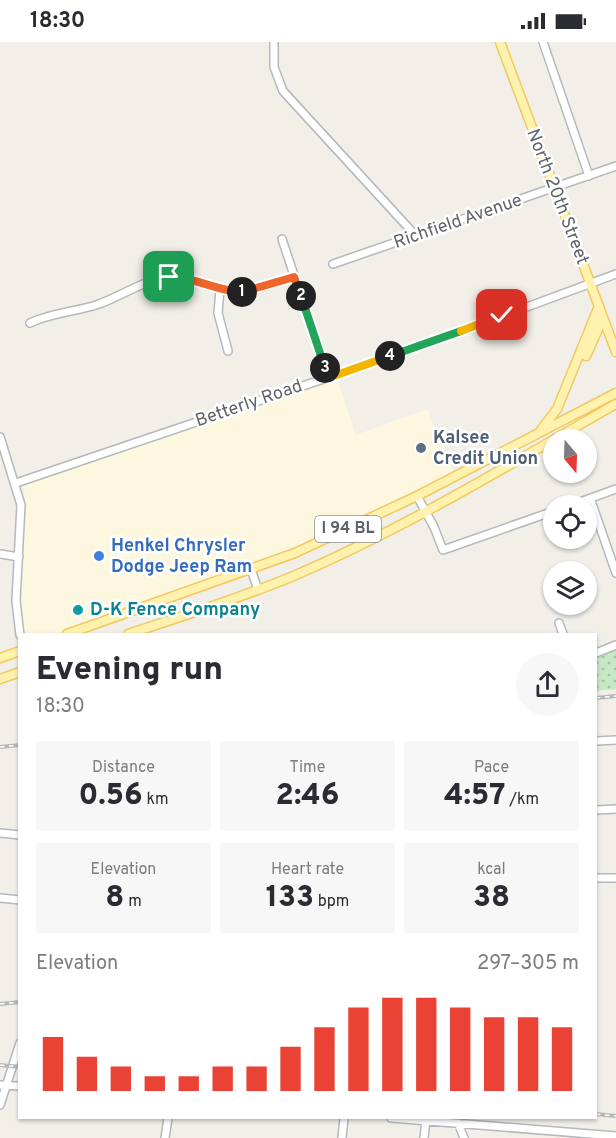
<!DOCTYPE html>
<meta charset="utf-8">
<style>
:root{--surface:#fff;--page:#f7f7f7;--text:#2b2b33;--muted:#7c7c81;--accent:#ea4335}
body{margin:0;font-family:Overpass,sans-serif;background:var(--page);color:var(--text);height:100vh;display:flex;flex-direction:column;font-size:22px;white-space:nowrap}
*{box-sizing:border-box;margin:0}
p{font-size:20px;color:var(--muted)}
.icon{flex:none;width:33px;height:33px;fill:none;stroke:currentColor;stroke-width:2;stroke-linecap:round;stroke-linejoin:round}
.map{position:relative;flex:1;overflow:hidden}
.sheet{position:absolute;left:18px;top:591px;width:579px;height:486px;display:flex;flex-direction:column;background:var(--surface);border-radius:0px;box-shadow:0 2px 4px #0004}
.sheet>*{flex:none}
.needle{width:39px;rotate:161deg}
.tools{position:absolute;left:543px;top:387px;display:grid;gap:12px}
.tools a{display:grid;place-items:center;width:54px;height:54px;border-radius:50%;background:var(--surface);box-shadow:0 2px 4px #0004;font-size:30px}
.pin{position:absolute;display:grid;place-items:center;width:51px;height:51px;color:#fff;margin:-26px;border-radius:12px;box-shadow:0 3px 9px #0006}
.km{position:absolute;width:30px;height:30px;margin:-15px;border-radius:50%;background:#222;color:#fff;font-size:16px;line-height:30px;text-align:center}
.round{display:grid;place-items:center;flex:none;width:63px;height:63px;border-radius:32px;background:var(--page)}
.overview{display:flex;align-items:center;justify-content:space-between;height:102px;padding:0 18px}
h1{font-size:33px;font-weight:800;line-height:45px}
.metrics{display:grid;grid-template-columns:repeat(3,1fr);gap:9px;height:102px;padding:6px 18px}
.metrics div{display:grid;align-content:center;border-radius:0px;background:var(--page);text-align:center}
.metrics b{font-size:30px;font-weight:800}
.metrics small{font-size:16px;font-weight:400}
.metrics p{font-size:16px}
.chart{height:168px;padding:12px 18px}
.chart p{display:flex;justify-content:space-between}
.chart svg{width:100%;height:108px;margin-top:6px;stroke:var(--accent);stroke-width:6}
.status{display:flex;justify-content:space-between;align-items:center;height:42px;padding:0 30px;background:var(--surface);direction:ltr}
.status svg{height:16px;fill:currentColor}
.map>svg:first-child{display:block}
</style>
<div class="status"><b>18:30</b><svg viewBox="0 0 49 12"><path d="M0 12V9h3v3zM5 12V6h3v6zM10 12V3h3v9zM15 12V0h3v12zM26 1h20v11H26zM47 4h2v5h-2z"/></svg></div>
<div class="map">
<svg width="616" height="1096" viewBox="0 0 616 1096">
<defs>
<pattern id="park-dots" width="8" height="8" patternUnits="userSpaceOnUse" patternTransform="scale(1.5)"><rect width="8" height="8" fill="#c5e8c5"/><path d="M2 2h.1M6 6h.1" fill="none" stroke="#a3c0a4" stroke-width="1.8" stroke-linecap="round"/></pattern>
</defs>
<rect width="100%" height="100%" fill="#f1efe8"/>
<path fill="#fef7e0" d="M337 336 356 393 427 367 454 431 324 496 241 529 56 592H23L19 558 25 482 24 441Z"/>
<path fill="url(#park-dots)" d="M616 604V647L596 649V611Z"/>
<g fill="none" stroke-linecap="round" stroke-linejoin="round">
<g stroke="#b5b8bc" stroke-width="10">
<path id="minor" d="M274 0V25L283 49 416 194
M543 0 589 134
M282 197 328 336
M333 222 616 124
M220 247 218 271 228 309
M30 281C51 271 74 270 96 263 121 255 144 237 170 235 190 233 204 243 223 248 248 254 271 242 294 235
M0 395 21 463 16 559 20 593
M16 441 427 302 616 232
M417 454 434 485 443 508 554 469
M590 456 616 531
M569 464 616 447
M0 512 19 515
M251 527 258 548
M559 581 563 592
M596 611 616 603
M596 699 616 698
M596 768 616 767
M0 791 20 793
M596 836H616
M0 856 20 858
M0 1043 20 1044
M0 1063 20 1001
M391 1076 616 1094
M458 1081 464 1096
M165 1096 168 1076
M342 1096 344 1076
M424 1096 426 1078"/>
</g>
<g stroke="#f2c960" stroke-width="11">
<path id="major" d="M500 0 616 310
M586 314 603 276
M541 388 557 367 599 264
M67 592 295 511 417 454 616 351
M128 592C183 574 238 557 291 535 404 487 510 422 616 362
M0 616 20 609
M0 637 20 630"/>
</g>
<use href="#minor" stroke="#fff" stroke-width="7"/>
<use href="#major" stroke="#fff2af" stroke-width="8"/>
<g stroke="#b6b7b8" stroke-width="4">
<path id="rail" d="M596 656 616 654
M0 705 20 703
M0 962 20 960
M0 1023 20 1025
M596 1072 616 1074"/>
</g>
<use href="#rail" stroke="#fff" stroke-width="1.5" stroke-dasharray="4.5" stroke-linecap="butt"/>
</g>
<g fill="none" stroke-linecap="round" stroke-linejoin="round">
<g stroke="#fff" stroke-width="12">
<path id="split-1" d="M169 235C196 235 216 249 242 250"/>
</g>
<g stroke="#fff" stroke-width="12">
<path id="split-2" d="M242 250 294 235 301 254"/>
</g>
<g stroke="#fff" stroke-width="12">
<path id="split-3" d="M301 254 325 326"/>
</g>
<g stroke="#fff" stroke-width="12">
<path id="split-4" d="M325 326 328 336 390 314"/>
</g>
<g stroke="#fff" stroke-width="12">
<path id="split-5" d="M390 314 461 289"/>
</g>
<g stroke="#fff" stroke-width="12">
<path id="split-6" d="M461 289 502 273"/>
</g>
<use href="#split-1" stroke="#f0652b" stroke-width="8"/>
<use href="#split-2" stroke="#f0652b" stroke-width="8"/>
<use href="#split-3" stroke="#22a559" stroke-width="8"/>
<use href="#split-4" stroke="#f5b400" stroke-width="8"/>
<use href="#split-5" stroke="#22a559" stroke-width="8"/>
<use href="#split-6" stroke="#f5b400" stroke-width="8"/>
</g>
<circle fill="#5c6f8a" stroke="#fff" stroke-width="2" cx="421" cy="406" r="6"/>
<circle fill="#3f7fe0" stroke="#fff" stroke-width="2" cx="99" cy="514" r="6"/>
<circle fill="#0f9aa8" stroke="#fff" stroke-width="2" cx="78" cy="568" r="6"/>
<g text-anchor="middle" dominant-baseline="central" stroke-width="5" stroke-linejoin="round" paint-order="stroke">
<rect fill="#fff" stroke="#8f9295" stroke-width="1.5" x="315" y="474" width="66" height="26" rx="4.5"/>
<g font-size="16" font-weight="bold" fill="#5f6368">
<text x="348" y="487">I 94 BL</text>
</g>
<g font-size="18" fill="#5f6368" stroke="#fff">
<text transform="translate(557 155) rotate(69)">North 20th Street</text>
<text transform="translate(458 180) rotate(-19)">Richfield Avenue</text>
<text transform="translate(249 362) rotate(-19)">Betterly Road</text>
</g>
<g font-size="18" font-weight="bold" fill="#4e5e75" stroke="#fff" text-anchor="start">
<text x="433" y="396">Kalsee<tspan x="433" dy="21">Credit Union</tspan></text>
</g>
<g font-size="18" font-weight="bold" fill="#366cbe" stroke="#fff" text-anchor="start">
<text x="111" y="504">Henkel Chrysler<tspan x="111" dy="21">Dodge Jeep Ram</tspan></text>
</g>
<g font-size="18" font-weight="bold" fill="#0d838f" stroke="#fff" text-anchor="start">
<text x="90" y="568">D-K Fence Company</text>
</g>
</g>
</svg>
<div class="tools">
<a><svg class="needle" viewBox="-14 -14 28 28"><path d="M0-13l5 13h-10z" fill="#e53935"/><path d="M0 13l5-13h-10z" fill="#7c7c81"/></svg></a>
<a><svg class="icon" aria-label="locate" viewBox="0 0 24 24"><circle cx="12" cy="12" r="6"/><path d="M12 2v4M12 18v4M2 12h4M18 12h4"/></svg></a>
<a><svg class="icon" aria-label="layers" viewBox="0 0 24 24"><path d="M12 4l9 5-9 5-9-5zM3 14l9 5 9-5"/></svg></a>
</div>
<div class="pin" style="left:169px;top:235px;background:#1e9e55"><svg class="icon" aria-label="arrive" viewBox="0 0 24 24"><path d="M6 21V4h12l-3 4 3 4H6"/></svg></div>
<div class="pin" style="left:502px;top:273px;background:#d93025"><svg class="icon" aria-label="check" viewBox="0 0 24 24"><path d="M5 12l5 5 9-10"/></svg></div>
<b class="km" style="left:242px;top:250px">1</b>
<b class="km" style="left:301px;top:254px">2</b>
<b class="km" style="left:325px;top:326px">3</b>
<b class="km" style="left:390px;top:314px">4</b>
<section class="sheet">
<div class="overview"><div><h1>Evening run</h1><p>18:30</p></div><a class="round"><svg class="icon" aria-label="share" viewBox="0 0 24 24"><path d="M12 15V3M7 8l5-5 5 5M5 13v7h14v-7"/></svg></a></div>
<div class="metrics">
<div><p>Distance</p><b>0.56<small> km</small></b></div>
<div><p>Time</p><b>2:46</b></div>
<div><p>Pace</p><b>4:57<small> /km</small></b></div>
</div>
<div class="metrics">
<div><p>Elevation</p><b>8<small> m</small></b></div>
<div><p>Heart rate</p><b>133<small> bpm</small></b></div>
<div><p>kcal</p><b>38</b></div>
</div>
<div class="chart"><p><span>Elevation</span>297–305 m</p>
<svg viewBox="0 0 160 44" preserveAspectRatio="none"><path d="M5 44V22M15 44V30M25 44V34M35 44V38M45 44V38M55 44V34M65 44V34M75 44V26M85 44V18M95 44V10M105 44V6M115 44V6M125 44V10M135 44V14M145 44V14M155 44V18"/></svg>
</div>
</section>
</div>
